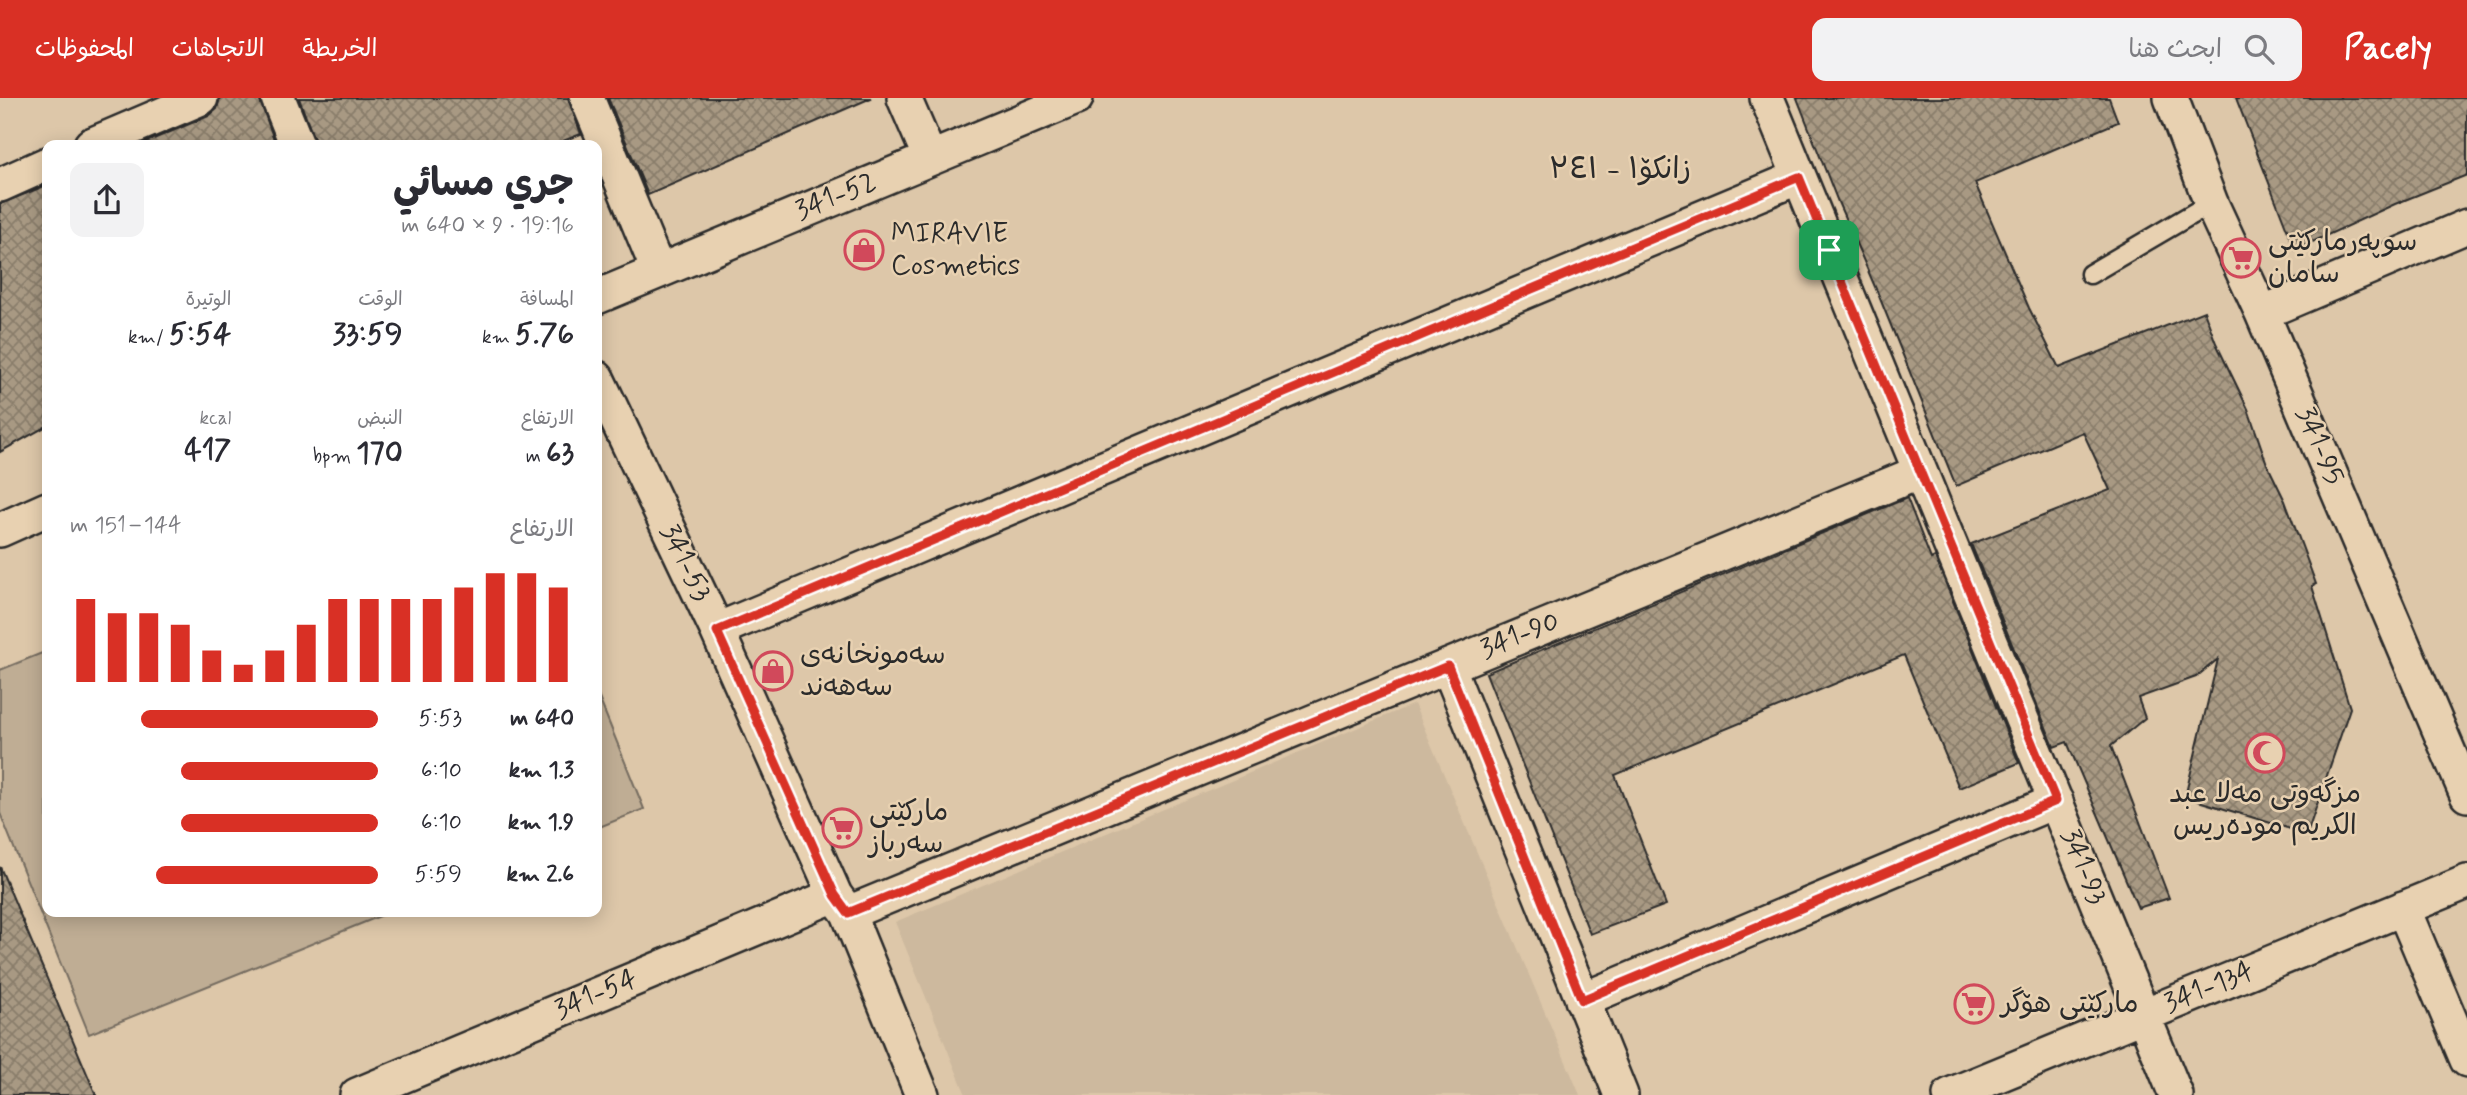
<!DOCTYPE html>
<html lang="ar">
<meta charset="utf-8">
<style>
:root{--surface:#fff;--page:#f2f2f3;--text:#2b2b33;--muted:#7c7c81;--accent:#d93025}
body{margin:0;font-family:Mynerve,"Playpen Sans Arabic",sans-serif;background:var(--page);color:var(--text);direction:rtl;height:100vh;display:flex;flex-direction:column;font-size:26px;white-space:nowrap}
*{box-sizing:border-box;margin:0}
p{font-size:23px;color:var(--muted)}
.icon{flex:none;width:38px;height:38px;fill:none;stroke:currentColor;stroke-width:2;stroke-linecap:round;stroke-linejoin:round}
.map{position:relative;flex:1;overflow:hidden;direction:ltr}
.sheet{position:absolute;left:42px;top:42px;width:560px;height:777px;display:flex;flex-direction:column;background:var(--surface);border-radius:14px;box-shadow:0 4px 18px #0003;direction:rtl}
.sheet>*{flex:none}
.pin{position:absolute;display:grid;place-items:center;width:60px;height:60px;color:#fff;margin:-30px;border-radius:14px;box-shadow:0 4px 10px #0006}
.round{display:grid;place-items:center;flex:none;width:74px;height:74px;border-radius:14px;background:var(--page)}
.overview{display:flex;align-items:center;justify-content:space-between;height:119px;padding:0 28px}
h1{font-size:38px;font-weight:700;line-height:52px}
.metrics{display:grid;grid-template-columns:repeat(3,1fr);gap:10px;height:119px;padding:7px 28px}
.metrics div{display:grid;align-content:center}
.metrics b{font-size:30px;font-weight:700}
.metrics small{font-size:19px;font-weight:400}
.metrics p{font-size:19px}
.chart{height:196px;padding:14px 28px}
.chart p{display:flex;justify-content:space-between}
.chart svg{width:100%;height:126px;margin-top:7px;stroke:var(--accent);stroke-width:6}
ul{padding:0 28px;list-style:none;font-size:23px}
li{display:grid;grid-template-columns:112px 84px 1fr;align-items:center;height:52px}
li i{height:18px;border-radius:9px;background:var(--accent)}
header{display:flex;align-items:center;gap:42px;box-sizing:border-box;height:98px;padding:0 35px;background:var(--accent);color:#fff}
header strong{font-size:33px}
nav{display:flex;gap:38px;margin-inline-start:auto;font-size:24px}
.search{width:490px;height:63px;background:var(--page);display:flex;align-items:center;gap:18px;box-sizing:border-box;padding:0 24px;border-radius:14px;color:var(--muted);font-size:26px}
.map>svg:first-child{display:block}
</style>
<header>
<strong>Pacely</strong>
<div class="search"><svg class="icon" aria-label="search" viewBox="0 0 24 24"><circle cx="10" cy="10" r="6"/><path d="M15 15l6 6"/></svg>ابحث هنا</div>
<nav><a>الخريطة</a><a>الاتجاهات</a><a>المحفوظات</a></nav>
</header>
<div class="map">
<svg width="2467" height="997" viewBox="0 0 2467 997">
<defs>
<pattern id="building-cross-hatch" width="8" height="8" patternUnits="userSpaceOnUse" patternTransform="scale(1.75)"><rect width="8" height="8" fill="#a89983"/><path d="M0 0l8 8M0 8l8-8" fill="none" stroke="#897d6b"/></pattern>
</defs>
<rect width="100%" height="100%" fill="#ddc7a9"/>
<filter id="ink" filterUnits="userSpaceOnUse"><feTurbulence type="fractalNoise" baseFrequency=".0143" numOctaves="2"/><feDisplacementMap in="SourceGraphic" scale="14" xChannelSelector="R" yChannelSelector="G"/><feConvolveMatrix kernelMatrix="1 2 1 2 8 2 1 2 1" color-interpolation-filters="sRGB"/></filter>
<g filter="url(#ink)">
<path fill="#cdb99e" d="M1414 606 1580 997H966L895 824Z"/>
<path fill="#bfad94" stroke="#756c60" stroke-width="2" d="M47 553V814H390L89 936 0 715V572Z
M597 595 644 711 597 730Z"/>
<path fill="url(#building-cross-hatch)" stroke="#2b2b2b" stroke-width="2" d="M220 0H259L276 47H139L209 18 217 11Z
M299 0H568L581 36 553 47H316Z
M608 0H871L648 97Z
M1797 0H2109L2118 24 1975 85 2029 210 2059 270 2204 213 2216 245 2248 311 2267 366 2285 403 2316 486 2312 488 2350 610 2307 736 2185 699 2218 561 2196 579 2138 600 2145 620 2111 648 2169 800 2138 810 2067 644 2054 649 1971 446 2110 392 2083 334 1956 388 1879 198 1838 104Z
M2236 0H2467V77L2395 106 2295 152Z
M47 87V328L0 354V106Z
M1907 400 1931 461 1935 459 2019 665 1959 690 1904 557 1615 677 1666 807 1590 836 1486 575Z
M0 769 96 997H0Z"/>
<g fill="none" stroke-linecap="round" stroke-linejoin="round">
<g stroke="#2b2b2b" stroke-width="23">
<path id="lane" d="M2090 176 2211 105"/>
</g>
<g stroke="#2b2b2b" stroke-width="38">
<path id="street" d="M278 0 297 47
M587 0 658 172
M904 0 930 60
M1767 0 2176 997
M2171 0 2211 105 2262 215 2467 697
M91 47 201 0
M0 87 47 66
M597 199 1076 0
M2262 215 2467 128
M597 280 717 532 835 797 848 815 922 997
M0 432 47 411
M717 532 1799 79
M1448 568 1621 997
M2403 810 2467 962
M848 815 1920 374
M1582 902 2056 703
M357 997 835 797
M1950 997 2467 784"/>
</g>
<use href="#lane" stroke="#e8d1b1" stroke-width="18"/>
<use href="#street" stroke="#e8d1b1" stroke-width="33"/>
</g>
</g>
<g fill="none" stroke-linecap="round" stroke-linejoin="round" filter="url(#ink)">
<g stroke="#fff" stroke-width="14">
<path id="route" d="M1799 79 2056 703 1582 902 1448 568 848 815 835 797 717 533Z"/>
</g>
<use href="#route" stroke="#d93025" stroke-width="9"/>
</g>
<defs>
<g id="shop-ring" transform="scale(2.0125)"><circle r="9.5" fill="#e8d1b1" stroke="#d1495b" stroke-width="1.5"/><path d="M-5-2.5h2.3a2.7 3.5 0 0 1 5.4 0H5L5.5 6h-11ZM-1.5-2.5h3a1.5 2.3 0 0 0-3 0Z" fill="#d1495b"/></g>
<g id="supermarket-ring" transform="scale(2.0125)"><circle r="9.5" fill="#e8d1b1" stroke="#d1495b" stroke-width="1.5"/><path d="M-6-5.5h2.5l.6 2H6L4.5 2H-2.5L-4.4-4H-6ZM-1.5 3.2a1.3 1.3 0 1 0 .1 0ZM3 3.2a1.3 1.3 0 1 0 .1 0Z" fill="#d1495b"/></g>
<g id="mosque-ring" transform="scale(2.0125)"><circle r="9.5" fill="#e8d1b1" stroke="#d1495b" stroke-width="1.5"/><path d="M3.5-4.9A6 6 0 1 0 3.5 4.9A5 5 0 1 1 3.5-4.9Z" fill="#d1495b"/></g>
</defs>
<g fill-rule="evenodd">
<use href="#shop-ring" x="864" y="152"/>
<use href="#supermarket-ring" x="2241" y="160"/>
<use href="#shop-ring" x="773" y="573"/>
<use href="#mosque-ring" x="2265" y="655"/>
<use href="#supermarket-ring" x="842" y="730"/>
<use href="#supermarket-ring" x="1974" y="906"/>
</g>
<g text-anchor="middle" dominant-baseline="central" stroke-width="5" stroke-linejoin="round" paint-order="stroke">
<g font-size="28" fill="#2b2b2b" stroke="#e8d1b1">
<text transform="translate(836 99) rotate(-22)">341-52</text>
<text transform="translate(2319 348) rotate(67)">341-95</text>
<text transform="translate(685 465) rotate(64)">341-53</text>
<text transform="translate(1520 538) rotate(-22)">341-90</text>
<text transform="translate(2083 769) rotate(68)">341-93</text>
<text transform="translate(2209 890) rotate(-22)">341-134</text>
<text transform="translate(596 897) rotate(-23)">341-54</text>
</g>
<g font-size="28" fill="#2b2b2b" stroke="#e8d1b1" text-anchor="start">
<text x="891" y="136">MIRAVIE<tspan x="891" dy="32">Cosmetics</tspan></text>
<text x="2268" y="144">سوپەرمارکێتی<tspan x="2268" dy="32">سامان</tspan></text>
<text x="800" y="557">سەمونخانەی<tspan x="800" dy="32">سەھەند</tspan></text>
<text x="2265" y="696" text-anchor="middle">مزگه‌وتی مه‌لا عبد<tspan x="2265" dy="32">الكريم موده‌ریس</tspan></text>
<text x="869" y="714">مارکێتی<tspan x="869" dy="32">سەرباز</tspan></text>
<text x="2001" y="906">مارکێتی ھۆگر</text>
</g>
<g font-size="30" fill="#2b2b2b" stroke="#e8d1b1">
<text x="1620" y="71">زانکۆ١ - ٣٤١</text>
</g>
</g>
</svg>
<div class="pin" style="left:1829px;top:152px;background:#1e9e55"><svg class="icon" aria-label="arrive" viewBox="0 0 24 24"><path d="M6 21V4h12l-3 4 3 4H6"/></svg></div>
<section class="sheet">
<div class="overview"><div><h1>جري مسائي</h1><p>19:16 · 9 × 640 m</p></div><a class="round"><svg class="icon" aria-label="share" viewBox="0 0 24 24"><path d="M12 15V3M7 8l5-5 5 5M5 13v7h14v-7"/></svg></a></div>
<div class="metrics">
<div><p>المسافة</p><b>5.76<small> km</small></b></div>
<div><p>الوقت</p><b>33:59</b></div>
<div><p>الوتيرة</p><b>5:54<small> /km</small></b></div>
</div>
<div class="metrics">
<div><p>الارتفاع</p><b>63<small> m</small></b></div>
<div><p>النبض</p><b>170<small> bpm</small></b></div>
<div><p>kcal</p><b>417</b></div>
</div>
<div class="chart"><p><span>الارتفاع</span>144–151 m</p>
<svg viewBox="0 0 160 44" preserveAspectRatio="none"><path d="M5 44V15M15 44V20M25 44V20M35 44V24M45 44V33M55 44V38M65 44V33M75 44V24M85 44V15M95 44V15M105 44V15M115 44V15M125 44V11M135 44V6M145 44V6M155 44V11"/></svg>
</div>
<ul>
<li><b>640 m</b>5:53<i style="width:77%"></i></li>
<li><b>1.3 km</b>6:10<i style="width:64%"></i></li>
<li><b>1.9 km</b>6:10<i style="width:64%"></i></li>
<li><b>2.6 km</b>5:59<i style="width:72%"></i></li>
</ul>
</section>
</div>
